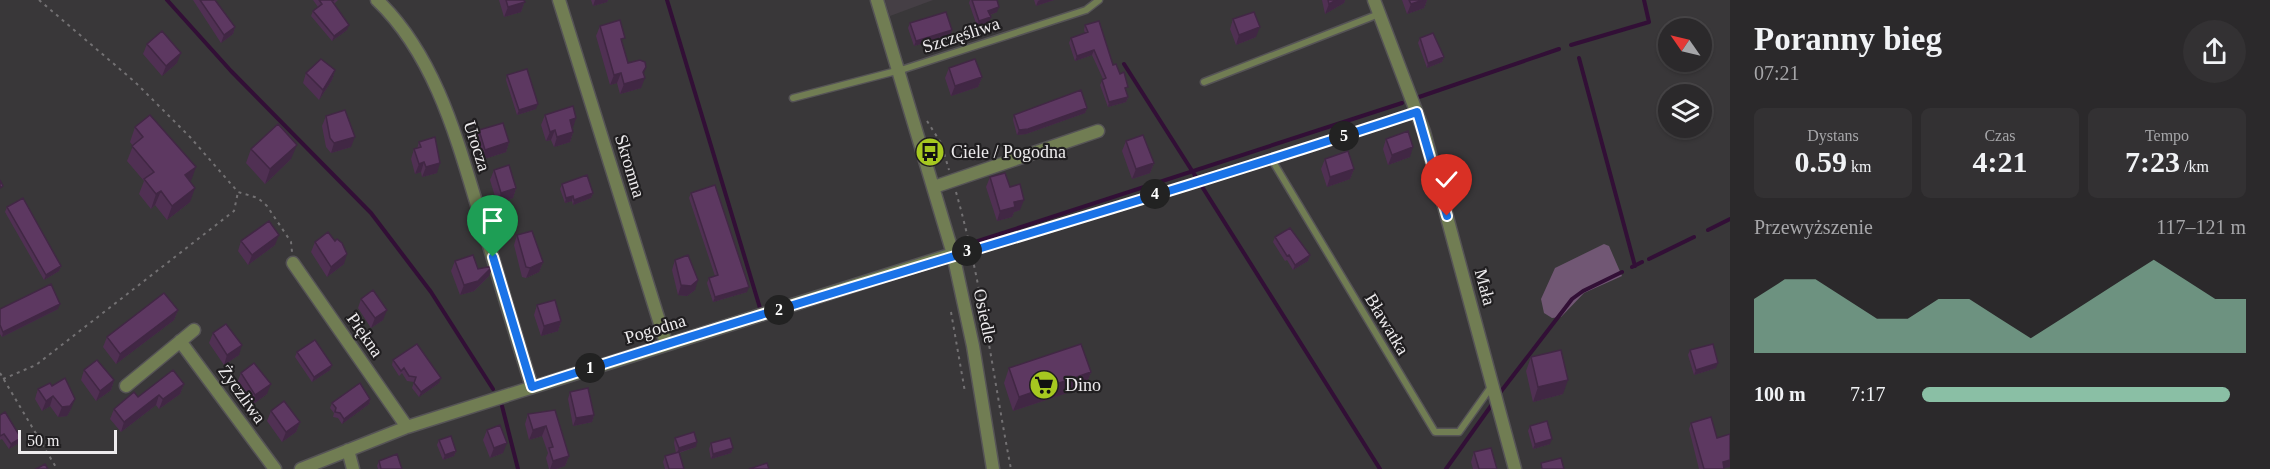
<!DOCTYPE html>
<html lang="pl">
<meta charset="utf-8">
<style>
:root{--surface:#2b292b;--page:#333133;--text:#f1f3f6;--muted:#a6a6a9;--line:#474547;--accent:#8abfa5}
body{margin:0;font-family:"Times New Roman",serif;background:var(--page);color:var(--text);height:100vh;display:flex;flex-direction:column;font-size:22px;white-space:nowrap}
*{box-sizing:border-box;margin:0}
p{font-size:20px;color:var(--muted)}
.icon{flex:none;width:33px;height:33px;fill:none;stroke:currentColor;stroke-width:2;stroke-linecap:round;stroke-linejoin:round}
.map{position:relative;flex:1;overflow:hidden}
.details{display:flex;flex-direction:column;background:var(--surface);width:540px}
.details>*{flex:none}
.needle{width:39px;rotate:304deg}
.fabs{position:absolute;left:1658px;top:18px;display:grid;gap:12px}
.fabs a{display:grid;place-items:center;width:54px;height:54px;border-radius:50%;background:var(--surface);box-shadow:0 2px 4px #0004,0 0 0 2px var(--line);font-size:30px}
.scale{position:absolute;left:18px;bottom:15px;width:99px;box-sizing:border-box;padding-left:6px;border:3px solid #edebed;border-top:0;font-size:16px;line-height:21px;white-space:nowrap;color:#edebed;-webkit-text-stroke:4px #201e20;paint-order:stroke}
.pin{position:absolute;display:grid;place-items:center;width:51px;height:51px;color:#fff;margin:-62px -26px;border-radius:50% 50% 50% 0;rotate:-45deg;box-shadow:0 0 6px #0007}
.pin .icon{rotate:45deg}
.km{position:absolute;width:30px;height:30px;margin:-15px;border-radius:50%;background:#222;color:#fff;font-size:16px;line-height:30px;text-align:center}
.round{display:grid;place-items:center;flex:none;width:63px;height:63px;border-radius:32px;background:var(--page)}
.headline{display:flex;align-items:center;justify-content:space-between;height:102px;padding:0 24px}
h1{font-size:33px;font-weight:700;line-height:45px}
.figures{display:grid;grid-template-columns:repeat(3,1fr);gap:9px;height:102px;padding:6px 24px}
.figures div{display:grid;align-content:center;border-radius:9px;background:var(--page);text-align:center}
.figures b{font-size:30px;font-weight:700}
.figures small{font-size:16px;font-weight:400}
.figures p{font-size:16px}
.chart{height:168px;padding:12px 24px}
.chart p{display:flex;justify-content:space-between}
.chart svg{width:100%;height:108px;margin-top:6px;fill:var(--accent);opacity:.7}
ul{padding:0 24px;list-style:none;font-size:20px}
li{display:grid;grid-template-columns:96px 72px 1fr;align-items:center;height:45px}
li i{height:15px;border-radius:8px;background:var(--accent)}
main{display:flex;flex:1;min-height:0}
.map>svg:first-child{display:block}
</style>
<main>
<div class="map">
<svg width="1730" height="469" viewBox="0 0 1730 469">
<rect width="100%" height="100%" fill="#393739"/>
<path fill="#453f45" d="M885 0H933L890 16Z"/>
<path fill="#715774" d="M1604 244 1609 246 1622 276 1584 293 1561 317 1552 318 1544 313 1541 299 1555 268Z"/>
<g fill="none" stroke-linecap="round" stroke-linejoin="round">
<path stroke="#320f36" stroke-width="4" d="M167 0 231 71 371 213 431 292 493 389
M667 0 760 308
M1571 45 1649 22 1644 0
M1579 58 1635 266
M1124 64 1196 177
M1419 97 1559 49
M1201 185 1380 469
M1708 230 1730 219
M975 242 1402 103
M960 247 964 245
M1649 259 1694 237
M1632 267 1642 262
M1499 394 1572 299 1583 291 1622 272
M502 406 518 469
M1446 469 1493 403"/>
<g stroke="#565456" stroke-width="9">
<path id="service" d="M1204 82 1379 14
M793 98 904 69 1086 10 1099 0
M1272 160 1435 432H1459L1491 387
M1195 181 1272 160 1417 112"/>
</g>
<g stroke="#565456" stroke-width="15">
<path id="minor" d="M377 0C438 58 459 147 483 225 499 279 515 333 532 387
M559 0 666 343
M877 0 953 254 973 346 993 469
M1374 0 1424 132 1515 469
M934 187 1098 131
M293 263 407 427
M180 341 275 469
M126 386 194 330
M348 450 353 469
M301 469 407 427 953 254"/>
</g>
<path stroke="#737173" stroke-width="2" stroke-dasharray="3 4.5" stroke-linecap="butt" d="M39 0 135 82 190 137 238 192 258 198 267 206 291 242 292 252
M927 121 941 143 949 170
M956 192C982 283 993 377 1011 469
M965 252 1186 184
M951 312 965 392
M0 373 57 469
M3 379 36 365 234 211 238 192"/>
<use href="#service" stroke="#717d53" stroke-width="6"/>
<use href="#minor" stroke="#717d53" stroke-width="12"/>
</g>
<path fill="#503053" d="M193 0H215L235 27 233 34 221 43Z
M313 0H338L334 4 347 30 332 41 311 16 313 11 318 7Z
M499 0H525L521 12 504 17Z
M591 0H608L607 2 593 6Z
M970 0H997V12L990 15 989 22 977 26 969 3Z
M1034 0H1054L1036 6Z
M1322 0H1345L1344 3 1325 14Z
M1402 0H1427L1424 8 1407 14Z
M1233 19 1256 37 1236 45 1230 29Z
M910 23 950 35 914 46 908 28Z
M1085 25 1113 65 1128 97 1126 102 1108 107 1100 85 1103 79 1092 55 1075 61 1069 43 1071 38 1085 33 1084 30Z
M600 26 623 45 628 63 644 74 641 88 620 94 617 83 610 85 596 36Z
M1420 38 1444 57 1442 62 1427 68 1418 43Z
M147 44 177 63 162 76 143 54Z
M949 68 982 77 978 87 951 96 945 78Z
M335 70 332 80 319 100 303 83 306 73Z
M507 75 536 109 517 115 506 80Z
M1087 108 1085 113 1026 134 1017 135 1013 120 1014 115Z
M545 115 573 128V132L570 142 554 147 551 140 546 141 541 125Z
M326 116 351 147 331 153 326 147 322 126Z
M135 127 190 182V202L167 220 155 205 151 209 139 194 144 181 127 161 133 146 130 142Z
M479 130 509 142 506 152 481 160 475 140Z
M1386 139 1410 157 1388 165 1383 149Z
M1126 141 1154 163 1150 173 1132 179 1122 151Z
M419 142 437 173 422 177 421 172 415 174 411 159 414 149H417Z
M251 149 291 159 265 184 246 163Z
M1325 159 1354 169 1350 179 1327 187 1321 169Z
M494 170 516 188 513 198 497 203 490 180Z
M990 177 1020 210 1014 212 1012 217 997 221 986 187Z
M562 184 593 193 591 198 573 205 572 201 565 203 560 189Z
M691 193 747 292 713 302 707 283 709 278 715 276 689 198Z
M7 207 61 266 59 271 44 280 5 212Z
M517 235 543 262 539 272 526 278 522 277 514 245Z
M1275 237 1310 255 1308 261 1293 270 1287 260 1285 261 1273 242Z
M241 241 275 245 248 265 238 251Z
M315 242 344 264 327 277 311 252Z
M675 260 695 290 687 296 678 295 672 270Z
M455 261 478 269 489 276 474 291 460 295 451 271Z
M361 299 383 320 371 328 358 308Z
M537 305 561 321 558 331 541 336 534 315Z
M0 309H58L2 337 0 334Z
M178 310 174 320 116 364 103 347 107 337Z
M213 333 239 355 224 365 209 343Z
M1690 350 1716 368 1694 375 1688 355Z
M297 352 332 365 330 370 312 382 295 357Z
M1531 357 1563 394 1533 402 1526 371Z
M393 360 439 383 419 397 412 388 414 382 407 381 402 373 399 376 392 365Z
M1009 368 1091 372 1085 387 1013 411 1004 383Z
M84 370 114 380 111 390 96 401 81 380Z
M241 373 267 394 252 405 237 383Z
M50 383 71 409 67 416 58 417 50 406 42 411 35 399 38 389Z
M184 384 180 394 159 409 156 405 121 432 110 419 114 409 138 397Z
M570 392 594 415 592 422 573 426 568 399Z
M370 399 369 404 342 424 338 418 333 417 334 413 330 408 332 403Z
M555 410 569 456 565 466 556 469H549L546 458 548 453 542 436 529 440 525 424 528 414Z
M271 411 300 422 296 432 282 442 267 421Z
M0 415 19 443 9 449 2 439 0 440Z
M1691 423 1717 438 1730 467 1724 468V469H1699L1689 429Z
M1530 426 1550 444 1533 449 1528 431Z
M487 430 503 453 490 458 483 440Z
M675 438 696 447 679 453 684 469H665L663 462 665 456 676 453 674 443Z
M439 440 456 451 454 456 443 460 437 445Z
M711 443 733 448 731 453 711 459 709 449Z
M1474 452 1497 469H1473L1471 462Z
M379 461 402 469H378L377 466Z"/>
<path fill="#412744" d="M521 0H525L521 12 504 17 508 7Z
M595 0H608L607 2 593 6Z
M1040 0H1054L1036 6 1038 1Z
M1336 0H1345L1344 3 1325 14 1329 4Z
M1423 0H1427L1424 8 1407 14 1411 4Z
M999 7 997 12 987 16 988 11Z
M991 17 989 22 977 26 979 21Z
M349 25 347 30 332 41 334 36Z
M235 27 233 34 221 43 224 35Z
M1260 27 1256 37 1236 45 1239 35Z
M952 30 950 35 914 46 916 41Z
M1094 50 1092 55 1075 61 1077 56Z
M181 53 177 63 162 76 166 66Z
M1444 57 1442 62 1427 68 1428 63Z
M646 67 642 79 645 78 641 88 620 94 624 84 643 72Z
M335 70 332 80 319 100 323 90Z
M621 73 617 83 610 85 614 75Z
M982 77 978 87 951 96 955 86Z
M1128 97 1126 102 1108 107 1109 102Z
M538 104 536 109 517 115 519 110Z
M1087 108 1085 113 1026 134 1017 135 1019 130Z
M576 118 573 128 570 120Z
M555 130 551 140 546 141 550 132Z
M573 132 570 142 554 147 557 137Z
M355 137 351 147 331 153 334 143Z
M509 142 506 152 481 160 485 150Z
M297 145 291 159 265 184 270 169Z
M1413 147 1410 157 1388 165 1392 155Z
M424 162 421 172 415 174 419 164Z
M440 163 437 173 422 177 426 167Z
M1154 163 1150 173 1132 179 1136 169Z
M196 167 191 181 185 175Z
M1354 169 1350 179 1327 187 1330 177Z
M195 188 190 202 167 220 172 206Z
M516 188 513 198 497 203 501 193Z
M161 191 155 205 151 209 156 194Z
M593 193 591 198 573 205 574 200Z
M573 196 572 201 565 203 566 198Z
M1024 200 1020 210 1014 212 1012 217 997 221 1000 211 1014 202Z
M279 235 275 245 248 265 252 255Z
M347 254 344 264 327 277 331 267Z
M1310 255 1308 261 1293 270 1295 265Z
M543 262 539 272 526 278 530 268Z
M61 266 59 271 44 280 46 275Z
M493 266 489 276 474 291 460 295 464 285Z
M698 280 695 290 687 296 678 295 681 285Z
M749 287 747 292 713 302 715 297Z
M60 304 58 309 2 337 3 332Z
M178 310 174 320 116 364 120 354Z
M387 310 383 320 371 328 375 318Z
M561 321 558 331 541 336 544 326Z
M242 345 239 355 224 365 227 355Z
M1718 363 1716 368 1694 375 1696 370Z
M332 365 330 370 312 382 314 377Z
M1091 372 1085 387 1013 411 1019 397Z
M441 378 439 383 419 397 421 392Z
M114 380 111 390 96 401 100 391Z
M1568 380 1563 394 1533 402 1538 387Z
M184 384 180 394 159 409 163 399Z
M271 384 267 394 252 405 255 395Z
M159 395 156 405 121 432 124 422Z
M53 396 50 406 42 411 46 401Z
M75 399 71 409 67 416 58 417 62 407Z
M370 399 369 404 342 424 344 419Z
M594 415 592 422 573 426 576 418Z
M300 422 296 432 282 442 286 432Z
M546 426 542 436 529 440 533 430Z
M21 438 19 443 9 449 11 444Z
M1552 439 1550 444 1533 449 1535 444Z
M697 442 696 447 677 453 679 448Z
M507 443 503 453 490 458 494 448Z
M733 448 731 453 711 459 713 454Z
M456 451 454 456 443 460 445 455Z
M569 456 565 466 556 469H550L553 461Z
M1730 460V467L1720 469 1723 462Z"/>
<path fill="#5d3861" stroke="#412744" stroke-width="1.5" d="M200 0H215L235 27 224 35Z
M319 0H334L332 1 349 25 334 36 313 11 322 4Z
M506 0H524L525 2 508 7Z
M972 0H997L999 7 988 11 991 17 979 21Z
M1328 0H1336L1329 4Z
M1409 0H1423L1411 4Z
M946 12 952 30 916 41 910 23Z
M1254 12 1260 27 1239 35 1233 19Z
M620 20 625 38 621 39 628 63 640 60 645 62 646 67 643 72 645 78 624 84 621 73 614 75 600 26Z
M1099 21 1113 65 1116 64 1120 74 1124 72 1128 87 1125 88 1128 97 1109 102 1102 80 1106 78 1094 50 1077 56 1071 38 1088 32 1085 25Z
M162 31 181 53 166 66 147 44Z
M1433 33 1444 57 1428 63 1420 38Z
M321 59 335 70 323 90 306 73Z
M975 59 982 77 955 86 949 68Z
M527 69 538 104 519 110 507 75Z
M1081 90 1087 108 1028 129 1019 130 1014 115Z
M573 106 576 118 570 120 573 132 557 137 555 130 550 132 545 115Z
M345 110 355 137 334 143 330 138 326 116Z
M150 115 196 167 185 175 195 188 172 206 161 191 156 194 144 179 154 172 132 146 143 137 135 127Z
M503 123 509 142 485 150 479 130Z
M278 124 297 145 270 169 251 149Z
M1408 131 1413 147 1392 155 1386 139Z
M1143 135 1154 163 1136 169 1126 141Z
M435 137 440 163 426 167 424 162 419 164 414 149 421 147 419 142Z
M1348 151 1354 169 1330 177 1325 159Z
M509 165 516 188 501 193 494 170Z
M1005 173 1010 187 1020 184 1024 200 1014 202 1015 207 1000 211 990 177Z
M587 175 593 193 574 200 573 196 566 198 562 184Z
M0 180 3 186 0 188Z
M715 185 749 287 715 297 709 278 718 275 691 193Z
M23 198 61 266 46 275 7 207Z
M269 221 279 235 252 255 241 241Z
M1290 228 1310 255 1295 265 1289 255 1287 256 1275 237Z
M532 231 543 262 530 268 526 267 517 235Z
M328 232 335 241 337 239 342 243 347 254 331 267 315 242Z
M473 255 478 269 493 266 478 281 464 285 455 261Z
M688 255 698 280 691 286 681 285 675 260Z
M51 284 60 304 3 332 0 325V309Z
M373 290 387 310 375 318 361 299Z
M164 293 178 310 120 354 107 337Z
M555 300 561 321 544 326 537 305Z
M226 324 242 345 227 355 213 333Z
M315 340 332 365 314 377 297 352Z
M417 344 441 378 421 392 414 383 416 377 409 376 404 368 401 371 393 360Z
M1081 344 1091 372 1019 397 1009 368Z
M1713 344 1718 363 1696 370 1690 350Z
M1561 350 1568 380 1538 387 1531 357Z
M97 360 114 380 100 391 84 370Z
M254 363 271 384 255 395 241 373Z
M173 370 184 384 163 399 159 395 124 422 114 409 134 392 138 397Z
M65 378 75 399 70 406 62 407 53 396 46 401 38 389 50 383 52 386Z
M360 383 370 399 344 419 340 413 335 412 336 408 332 403Z
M588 388 594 415 576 418 570 392Z
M284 401 300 422 286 432 271 411Z
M555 410 569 456 553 461 549 448 553 447 546 426 533 430 528 414Z
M5 412 21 438 11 444 4 434 0 436V415Z
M1711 417 1717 438 1730 434V460L1723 462 1724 469H1704L1691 423Z
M1547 421 1552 439 1535 444 1530 426Z
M500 425 507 443 494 448 487 430Z
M694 432 697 442 679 448 675 438Z
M451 436 456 451 445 455 439 440Z
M730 438 733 448 713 454 711 443Z
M1491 448 1497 469H1479L1474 452Z
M679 452 684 469H669L665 456Z
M397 454 402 469H381L379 461Z
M1561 458 1564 469H1542L1541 463Z
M767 463 769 469H749Z
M45 464 48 469H36Z"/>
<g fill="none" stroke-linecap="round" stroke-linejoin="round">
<g stroke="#fff" stroke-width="12">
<path id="route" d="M493 257 532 387C826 291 1124 209 1417 112L1447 216"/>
</g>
<use href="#route" stroke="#1a73e8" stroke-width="8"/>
</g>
<defs>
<g id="bus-disc" transform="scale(1.5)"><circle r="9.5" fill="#a6c820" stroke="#201e20"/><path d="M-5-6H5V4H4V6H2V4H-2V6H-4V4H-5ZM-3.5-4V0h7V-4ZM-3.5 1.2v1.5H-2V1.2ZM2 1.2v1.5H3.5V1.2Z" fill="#111"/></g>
<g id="supermarket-disc" transform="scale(1.5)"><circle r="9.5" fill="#a6c820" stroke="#201e20"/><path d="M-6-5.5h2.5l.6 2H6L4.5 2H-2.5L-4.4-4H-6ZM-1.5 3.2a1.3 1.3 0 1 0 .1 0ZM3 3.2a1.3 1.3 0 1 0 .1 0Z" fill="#111"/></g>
</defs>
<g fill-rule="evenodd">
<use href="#bus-disc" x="930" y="152"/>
<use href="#supermarket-disc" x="1044" y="385"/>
</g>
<g text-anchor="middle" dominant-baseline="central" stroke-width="4.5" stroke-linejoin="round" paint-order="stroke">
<g font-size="18" fill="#edebed" stroke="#201e20">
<text transform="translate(961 35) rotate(-18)">Szczęśliwa</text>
<text transform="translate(477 146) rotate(72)">Urocza</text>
<text transform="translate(630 166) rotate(73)">Skromna</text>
<text transform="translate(1485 287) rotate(75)">Mała</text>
<text transform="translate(985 316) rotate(78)">Osiedle</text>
<text transform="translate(1387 324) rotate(59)">Bławatka</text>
<text transform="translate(655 329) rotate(-17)">Pogodna</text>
<text transform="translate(365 335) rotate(55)">Piękna</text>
<text transform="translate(242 394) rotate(54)">Życzliwa</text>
</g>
<g font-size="18" fill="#edebed" stroke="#201e20" text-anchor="start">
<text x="951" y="152">Ciele / Pogodna</text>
<text x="1065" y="385">Dino</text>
</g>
</g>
</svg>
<div class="fabs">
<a><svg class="needle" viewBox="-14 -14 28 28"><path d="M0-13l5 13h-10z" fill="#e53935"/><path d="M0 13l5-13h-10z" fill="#a6a6a9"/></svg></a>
<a><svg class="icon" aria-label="layers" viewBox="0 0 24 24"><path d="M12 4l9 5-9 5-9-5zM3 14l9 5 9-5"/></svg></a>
</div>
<div class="scale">50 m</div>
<div class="pin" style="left:493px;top:257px;background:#1e9e55"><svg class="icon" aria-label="arrive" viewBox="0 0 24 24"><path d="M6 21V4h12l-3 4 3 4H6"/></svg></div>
<div class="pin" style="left:1447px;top:216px;background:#d93025"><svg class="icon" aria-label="check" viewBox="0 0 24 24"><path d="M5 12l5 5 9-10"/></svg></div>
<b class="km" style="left:590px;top:368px">1</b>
<b class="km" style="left:779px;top:310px">2</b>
<b class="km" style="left:967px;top:251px">3</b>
<b class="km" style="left:1155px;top:194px">4</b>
<b class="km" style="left:1344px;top:136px">5</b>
</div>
<section class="details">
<div class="headline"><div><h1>Poranny bieg</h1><p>07:21</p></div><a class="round"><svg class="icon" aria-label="share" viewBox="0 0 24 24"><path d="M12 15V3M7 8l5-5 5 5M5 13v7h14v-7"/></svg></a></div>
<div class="figures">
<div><p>Dystans</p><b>0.59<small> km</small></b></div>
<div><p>Czas</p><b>4:21</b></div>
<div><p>Tempo</p><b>7:23<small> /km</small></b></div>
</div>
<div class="chart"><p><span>Przewyższenie</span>117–121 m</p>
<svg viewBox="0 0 160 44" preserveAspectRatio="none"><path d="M0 44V22L10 14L20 14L30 22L40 30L50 30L60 22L70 22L80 30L90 38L100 30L110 22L120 14L130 6L140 14L150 22L160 22V44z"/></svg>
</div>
<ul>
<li><b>100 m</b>7:17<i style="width:95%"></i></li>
</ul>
</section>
</main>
